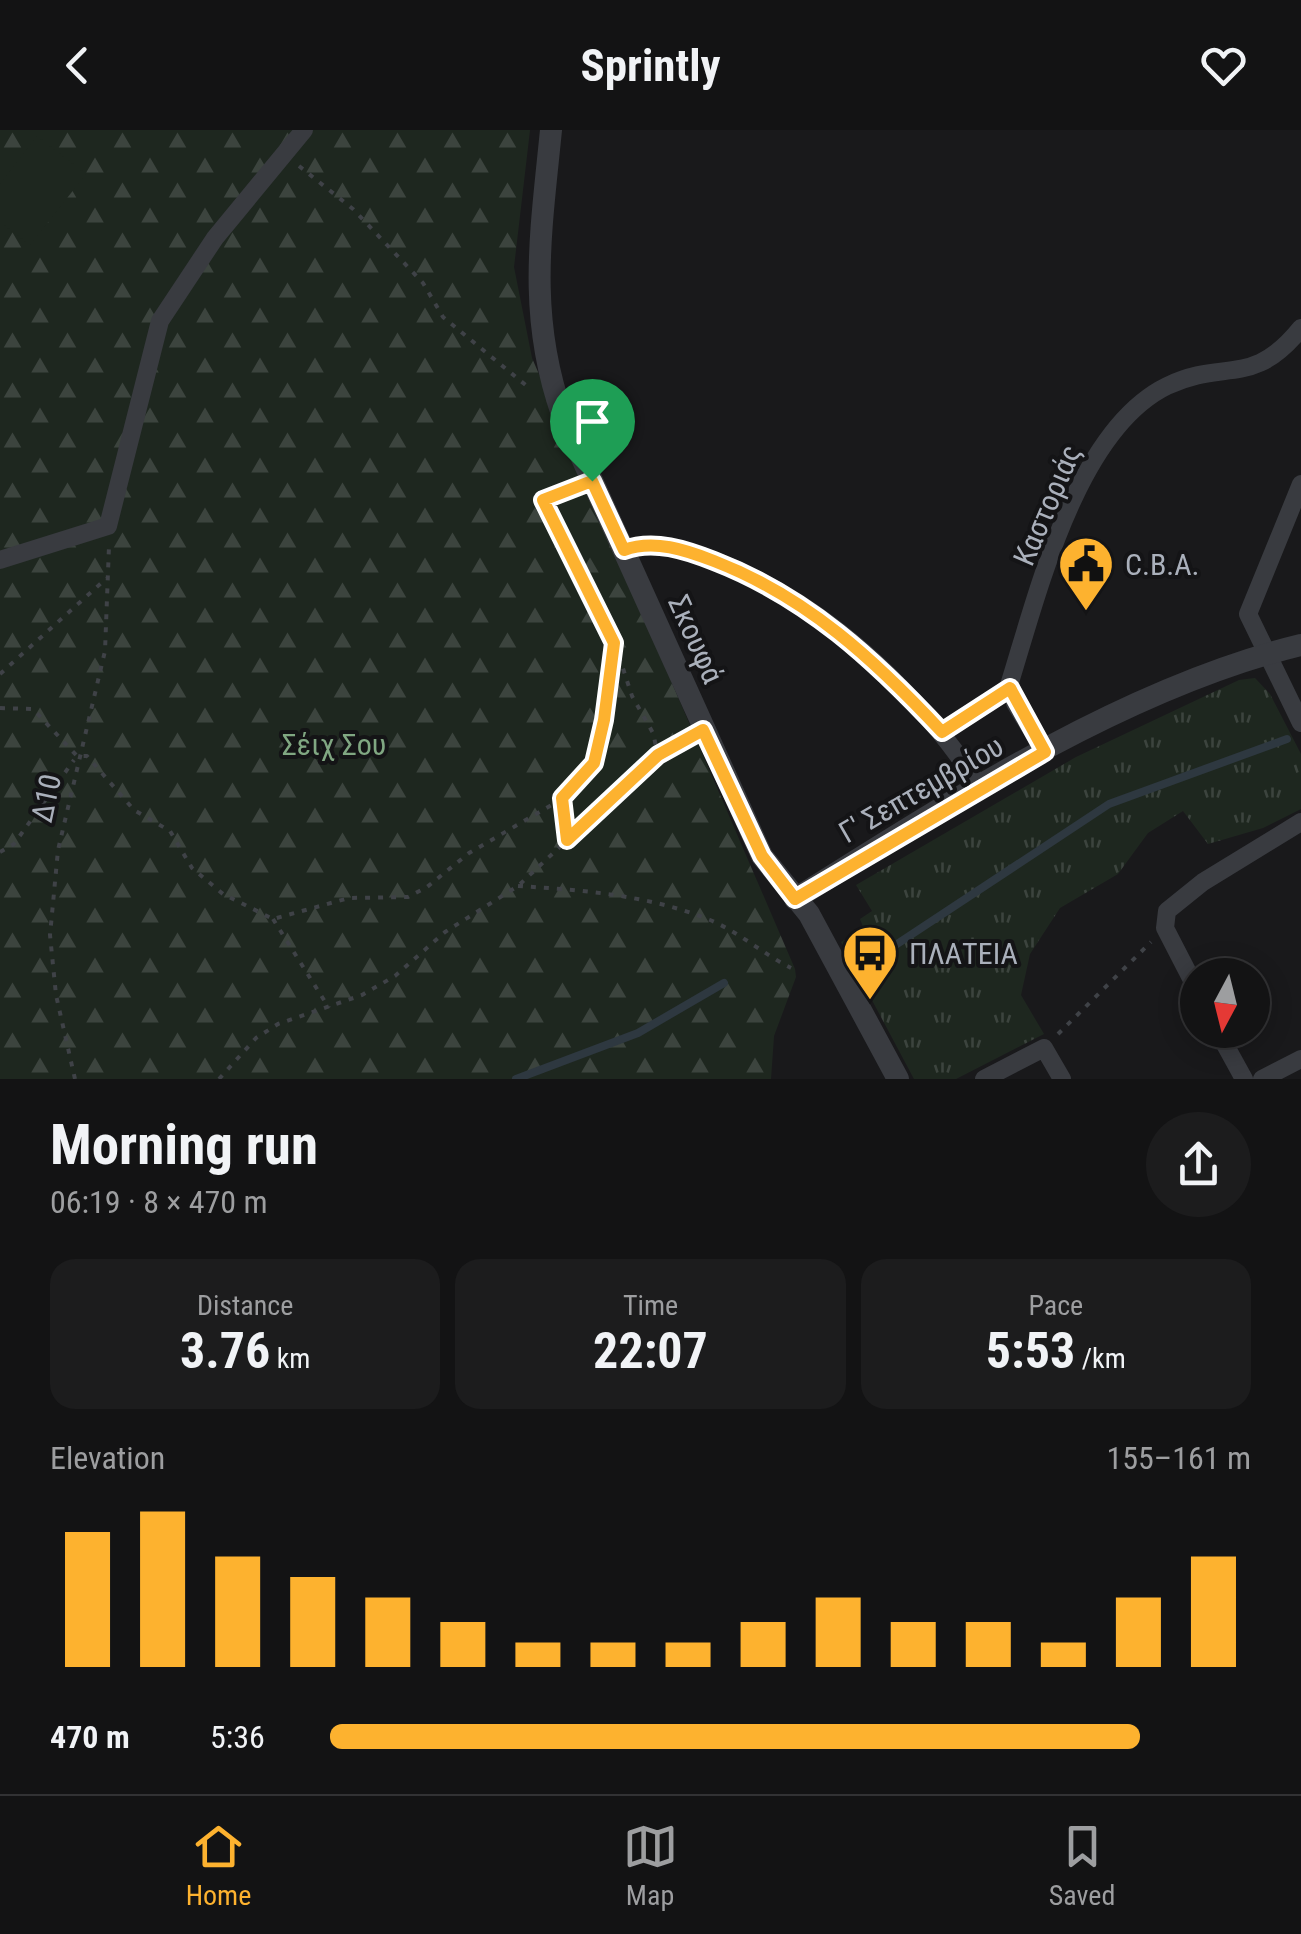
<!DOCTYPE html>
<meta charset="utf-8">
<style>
:root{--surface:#131314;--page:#1c1c1d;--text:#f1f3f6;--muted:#9d9ea0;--line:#323234;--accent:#fdb22f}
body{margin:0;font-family:"Roboto Condensed",sans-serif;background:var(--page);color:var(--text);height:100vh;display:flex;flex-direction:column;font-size:38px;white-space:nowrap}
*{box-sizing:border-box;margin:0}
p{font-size:32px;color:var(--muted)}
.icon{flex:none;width:55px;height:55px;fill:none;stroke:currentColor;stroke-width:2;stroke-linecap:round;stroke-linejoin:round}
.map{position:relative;height:949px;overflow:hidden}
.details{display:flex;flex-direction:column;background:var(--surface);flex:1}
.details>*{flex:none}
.needle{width:65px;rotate:187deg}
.tools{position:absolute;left:1180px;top:828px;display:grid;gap:20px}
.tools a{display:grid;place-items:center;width:90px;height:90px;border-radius:50%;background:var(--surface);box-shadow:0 5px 25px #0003,0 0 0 2px var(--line);font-size:50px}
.pin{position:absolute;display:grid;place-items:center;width:85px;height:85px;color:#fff;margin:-102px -42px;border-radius:50% 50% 50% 0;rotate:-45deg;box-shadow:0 0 10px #0007}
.pin .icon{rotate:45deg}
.round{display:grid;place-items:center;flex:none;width:105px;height:105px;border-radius:52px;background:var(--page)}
.head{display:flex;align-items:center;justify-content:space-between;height:170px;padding:0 50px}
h1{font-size:55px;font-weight:700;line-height:75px}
.stats{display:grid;grid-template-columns:repeat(3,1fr);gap:15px;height:170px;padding:10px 50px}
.stats div{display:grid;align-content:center;border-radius:25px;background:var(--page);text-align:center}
.stats b{font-size:50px;font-weight:700}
.stats small{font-size:28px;font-weight:400}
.stats p{font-size:28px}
.chart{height:280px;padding:20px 50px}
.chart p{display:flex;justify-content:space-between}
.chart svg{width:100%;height:180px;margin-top:10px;stroke:var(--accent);stroke-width:6}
ul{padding:0 50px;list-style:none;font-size:32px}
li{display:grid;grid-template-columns:160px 120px 1fr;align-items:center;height:75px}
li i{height:25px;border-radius:12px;background:var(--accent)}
header{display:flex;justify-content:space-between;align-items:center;height:130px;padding:0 50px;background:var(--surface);font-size:45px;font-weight:700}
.dock{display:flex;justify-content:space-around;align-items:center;height:140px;border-top:2px solid var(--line);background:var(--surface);font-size:28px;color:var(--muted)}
.dock a{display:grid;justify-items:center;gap:5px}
.dock .on{color:var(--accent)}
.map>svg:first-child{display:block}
</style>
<header><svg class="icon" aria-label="back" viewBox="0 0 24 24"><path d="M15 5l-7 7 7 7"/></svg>Sprintly<svg class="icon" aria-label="heart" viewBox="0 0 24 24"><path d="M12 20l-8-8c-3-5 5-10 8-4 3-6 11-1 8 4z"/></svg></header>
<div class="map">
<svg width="1301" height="949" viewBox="0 0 1301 949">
<defs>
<pattern id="grass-tufts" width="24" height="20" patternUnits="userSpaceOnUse" patternTransform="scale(2.5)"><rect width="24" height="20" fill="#1e271f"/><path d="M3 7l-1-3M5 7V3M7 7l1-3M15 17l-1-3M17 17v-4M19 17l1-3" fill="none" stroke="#3c443e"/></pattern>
<pattern id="forest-firs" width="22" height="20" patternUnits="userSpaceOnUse" patternTransform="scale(2.5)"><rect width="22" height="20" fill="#1e271f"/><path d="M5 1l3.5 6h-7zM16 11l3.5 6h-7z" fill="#3c443e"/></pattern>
</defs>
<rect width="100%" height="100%" fill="#19191b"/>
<path fill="url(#grass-tufts)" d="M1255 548 1270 564 1301 624V679L1263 698 1208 714 1183 681 1148 703 1118 744 1060 778 1030 824 1021 865 1044 904 956 949H914L841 812 864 799 860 789 872 781 856 755 1076 627 1239 550Z"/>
<path fill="url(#forest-firs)" d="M0 0H530L514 137 532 228 795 839 796 847 774 906 771 949H0Z"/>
<path fill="#1e271f" d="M37 6 86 44 30 115 0 92V54Z"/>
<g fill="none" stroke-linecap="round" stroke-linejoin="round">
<path stroke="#2e3840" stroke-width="8" d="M891 818 1109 674 1287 609
M516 949 638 903 724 853"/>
<path stroke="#3f4247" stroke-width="4" stroke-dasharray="5 8" stroke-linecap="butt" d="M299 36 353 79 423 153 443 187 528 257
M615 514 632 566 653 603 658 625
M0 544 108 447
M0 578 33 579 77 626H87L134 680 170 701 192 738 223 764 273 789 349 768 408 767 427 757 469 723 562 669 594 633 605 590 614 513 543 370 568 359
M562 669 567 709
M0 722 14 714 74 630
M518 756C582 760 649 765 710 790 739 802 763 824 791 838
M273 789 329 878
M1058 904 1151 812
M75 949 56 865 50 805 58 720 105 521 109 416
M219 949 256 908 278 894 362 865 395 846 445 802 518 756 658 625 685 608"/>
<path stroke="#393b40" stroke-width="18" d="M1301 354 1248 484 1301 593
M624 420C654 409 684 420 713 430 826 473 915 559 981 658
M0 430 108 396 160 191 215 108 304 0
M942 602 1010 558
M1045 622 1015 573 1010 552C1038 462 1077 300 1167 256 1225 228 1252 259 1301 198
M1198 862 1165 798 1167 781 1203 752 1301 692
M1217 900 1244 949
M984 949 1044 918 1062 949
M1262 949 1301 929"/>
<path stroke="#393b40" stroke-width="22" d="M551 0C541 102 527 184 562 284L762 726 809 784 898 949
M795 769C947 673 1127 557 1301 515"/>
</g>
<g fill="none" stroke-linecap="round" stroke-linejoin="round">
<g stroke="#fff" stroke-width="20">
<path id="route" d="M592 351 624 420C654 409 686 420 714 431 807 467 875 530 942 602L1010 558 1045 622 795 769 762 726 703 600 658 625 567 710 562 668 594 633 604 590 614 513 543 370Z"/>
</g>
<use href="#route" stroke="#fdb22f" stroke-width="12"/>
</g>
<defs>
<g id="civic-pin" transform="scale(2.875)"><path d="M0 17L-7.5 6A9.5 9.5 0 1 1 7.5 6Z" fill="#fdb22f" stroke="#141416"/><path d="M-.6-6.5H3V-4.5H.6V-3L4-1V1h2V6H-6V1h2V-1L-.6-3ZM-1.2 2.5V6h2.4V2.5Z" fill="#111"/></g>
<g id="bus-pin" transform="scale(2.875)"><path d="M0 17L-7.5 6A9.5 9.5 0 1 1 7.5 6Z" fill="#fdb22f" stroke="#141416"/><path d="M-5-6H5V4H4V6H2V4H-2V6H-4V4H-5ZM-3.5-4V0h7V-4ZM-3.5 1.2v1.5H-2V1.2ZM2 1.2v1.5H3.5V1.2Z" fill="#111"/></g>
</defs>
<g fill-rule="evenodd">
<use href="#civic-pin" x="1086" y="434"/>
<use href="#bus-pin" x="870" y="823"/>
</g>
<g text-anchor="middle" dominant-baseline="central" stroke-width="8" stroke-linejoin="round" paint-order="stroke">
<g font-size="30" fill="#aab0bb" stroke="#141416">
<text transform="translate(1047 375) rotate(-67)">Καστοριάς</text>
<text transform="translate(696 509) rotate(66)">Σκουφά</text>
<text transform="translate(921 659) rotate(-30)">Γ' Σεπτεμβρίου</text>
<text transform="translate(46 668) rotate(-78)">Δ10</text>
</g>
<g font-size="30" fill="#aab0bb" stroke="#141416" text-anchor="start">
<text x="1125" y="434">C.B.A.</text>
<text x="909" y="823">ΠΛΑΤΕΙΑ</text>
</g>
<g font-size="30" fill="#80a782" stroke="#141416">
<text x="334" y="614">Σέιχ Σου</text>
</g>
</g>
</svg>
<div class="tools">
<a><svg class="needle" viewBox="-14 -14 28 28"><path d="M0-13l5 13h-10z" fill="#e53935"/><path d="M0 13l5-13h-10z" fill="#9d9ea0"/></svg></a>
</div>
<div class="pin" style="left:592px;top:351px;background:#1e9e55"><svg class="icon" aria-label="arrive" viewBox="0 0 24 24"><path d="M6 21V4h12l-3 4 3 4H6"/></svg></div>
</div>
<section class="details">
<div class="head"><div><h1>Morning run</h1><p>06:19 · 8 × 470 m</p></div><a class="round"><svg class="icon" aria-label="share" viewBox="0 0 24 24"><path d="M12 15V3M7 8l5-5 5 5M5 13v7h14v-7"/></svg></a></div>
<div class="stats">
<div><p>Distance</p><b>3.76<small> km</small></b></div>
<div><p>Time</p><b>22:07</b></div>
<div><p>Pace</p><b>5:53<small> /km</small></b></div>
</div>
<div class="chart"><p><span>Elevation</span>155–161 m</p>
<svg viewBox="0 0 160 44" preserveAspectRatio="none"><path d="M5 44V11M15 44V6M25 44V17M35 44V22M45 44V27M55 44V33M65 44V38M75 44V38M85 44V38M95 44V33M105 44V27M115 44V33M125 44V33M135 44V38M145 44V27M155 44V17"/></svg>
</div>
<ul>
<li><b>470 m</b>5:36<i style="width:88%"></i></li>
</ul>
</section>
<nav class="dock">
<a class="on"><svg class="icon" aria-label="home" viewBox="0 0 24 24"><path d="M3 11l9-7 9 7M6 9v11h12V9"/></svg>Home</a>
<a><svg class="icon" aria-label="map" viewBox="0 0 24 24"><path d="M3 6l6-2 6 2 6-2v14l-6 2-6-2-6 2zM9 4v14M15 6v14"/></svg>Map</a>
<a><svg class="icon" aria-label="saved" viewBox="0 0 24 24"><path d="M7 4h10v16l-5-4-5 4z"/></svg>Saved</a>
</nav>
